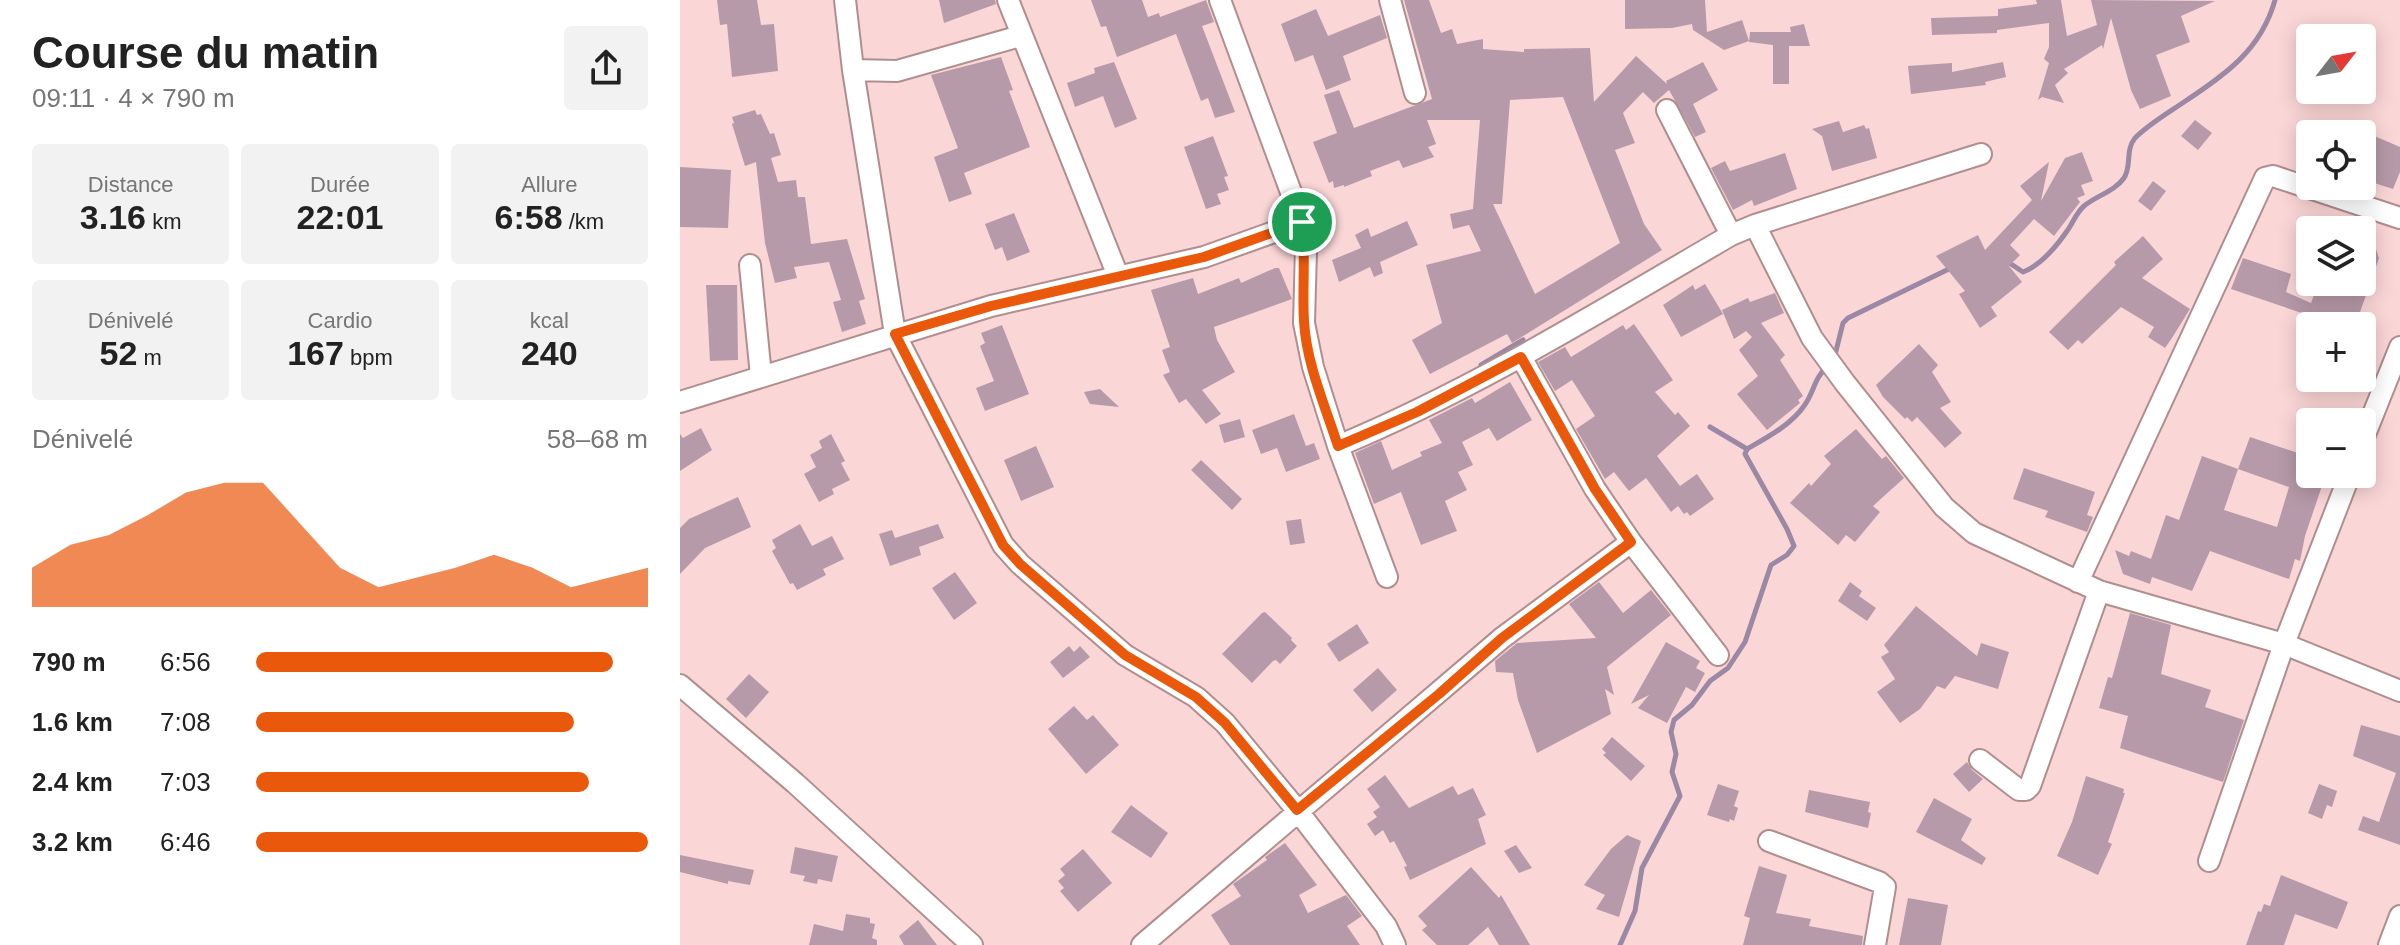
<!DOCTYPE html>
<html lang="fr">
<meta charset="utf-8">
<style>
:root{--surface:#fff;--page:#f2f2f2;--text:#222;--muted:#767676;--accent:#ea580c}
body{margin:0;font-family:Arial,sans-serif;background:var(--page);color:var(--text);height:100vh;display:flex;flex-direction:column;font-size:30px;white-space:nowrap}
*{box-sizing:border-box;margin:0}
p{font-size:26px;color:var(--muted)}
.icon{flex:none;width:44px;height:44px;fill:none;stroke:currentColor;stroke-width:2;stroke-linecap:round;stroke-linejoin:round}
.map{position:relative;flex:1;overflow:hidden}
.sheet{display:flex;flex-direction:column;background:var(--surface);width:680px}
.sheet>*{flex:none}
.needle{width:52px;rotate:59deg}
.tools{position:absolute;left:1616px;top:24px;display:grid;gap:16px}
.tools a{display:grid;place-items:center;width:80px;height:80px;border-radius:8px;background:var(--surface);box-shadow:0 4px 20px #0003;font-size:40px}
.pin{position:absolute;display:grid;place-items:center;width:68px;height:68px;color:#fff;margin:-34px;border:4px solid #fff;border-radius:50%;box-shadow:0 2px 8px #0007}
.round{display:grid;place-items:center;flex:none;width:84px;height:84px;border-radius:8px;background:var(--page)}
.head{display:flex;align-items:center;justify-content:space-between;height:136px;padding:0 32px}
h1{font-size:44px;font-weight:700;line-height:60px}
.stats{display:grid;grid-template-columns:repeat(3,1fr);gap:12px;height:136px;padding:8px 32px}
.stats div{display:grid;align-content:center;border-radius:8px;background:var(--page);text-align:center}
.stats b{font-size:34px;font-weight:700}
.stats small{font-size:22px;font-weight:400}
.stats p{font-size:22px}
.chart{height:224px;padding:16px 32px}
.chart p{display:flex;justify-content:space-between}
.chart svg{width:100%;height:144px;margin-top:8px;fill:var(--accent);opacity:.7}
ul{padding:0 32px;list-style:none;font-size:26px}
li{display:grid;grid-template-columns:128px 96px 1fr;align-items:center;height:60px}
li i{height:20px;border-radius:10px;background:var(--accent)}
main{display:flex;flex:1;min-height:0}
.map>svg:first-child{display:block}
</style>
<main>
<section class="sheet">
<div class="head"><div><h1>Course du matin</h1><p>09:11 · 4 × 790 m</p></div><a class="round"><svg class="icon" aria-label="share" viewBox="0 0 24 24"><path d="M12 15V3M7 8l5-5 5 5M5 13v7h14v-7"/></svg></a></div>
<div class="stats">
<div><p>Distance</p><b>3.16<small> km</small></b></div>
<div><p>Durée</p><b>22:01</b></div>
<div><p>Allure</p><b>6:58<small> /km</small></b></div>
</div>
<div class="stats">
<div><p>Dénivelé</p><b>52<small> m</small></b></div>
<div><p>Cardio</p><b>167<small> bpm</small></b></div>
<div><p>kcal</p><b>240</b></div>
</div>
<div class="chart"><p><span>Dénivelé</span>58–68 m</p>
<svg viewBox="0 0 160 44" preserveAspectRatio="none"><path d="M0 44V32L10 25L20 22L30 16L40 9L50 6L60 6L70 19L80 32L90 38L100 35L110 32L120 28L130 32L140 38L150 35L160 32V44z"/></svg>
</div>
<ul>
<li><b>790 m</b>6:56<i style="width:91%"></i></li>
<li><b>1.6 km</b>7:08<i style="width:81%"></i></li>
<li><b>2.4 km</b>7:03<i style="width:85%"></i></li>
<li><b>3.2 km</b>6:46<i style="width:100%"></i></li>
</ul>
</section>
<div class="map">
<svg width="1720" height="945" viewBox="0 0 1720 945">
<rect width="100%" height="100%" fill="#fbd6d7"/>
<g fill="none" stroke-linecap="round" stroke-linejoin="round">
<path stroke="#9a88a4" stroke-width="5" d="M1328 262 1343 272C1361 265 1376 247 1387 231 1393 223 1396 213 1404 206 1416 196 1435 191 1444 178 1452 166 1445 150 1455 138 1469 124 1488 113 1504 102 1545 75 1581 50 1595 0
M1154 359 1163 323 1168 318 1273 267
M801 365 843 340
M1067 449C1086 438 1111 425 1124 406 1134 393 1134 378 1147 367
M940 945 955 911 962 868 1000 796 992 772 996 754 991 732 994 720 1012 705 1030 681 1048 668 1065 642 1091 565 1107 555 1114 546 1107 529 1065 454 1067 449 1030 427"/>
</g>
<path fill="#b79aa9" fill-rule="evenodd" d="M37 0H77L81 25 94 24 98 71 52 77 47 24 40 25Z
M259 0H315L316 4 264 23Z
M411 0H462L468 17 479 13 480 17 526 0 534 22 522 26 555 112 535 118 528 98 521 101 496 34 437 57 426 26 421 27Z
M724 0H749L761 33 772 29 777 44 803 39V49L844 52V49L910 48 914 102 956 56 987 84 986 81 1023 62 1038 90 1013 104 1026 132 1015 137 989 90 974 103 963 92 943 113 955 143 935 150 964 224 982 250 832 343 827 334 750 374 732 340 762 323 746 265 801 251 789 225 773 229 770 214 793 209 800 120H747L756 144 748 147 754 157 723 168 719 160 690 171 692 176 664 187V185L654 188 653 181 649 183 633 142 657 133 644 95 659 90 674 128 752 99ZM883 97 940 243 855 294 813 204H822L830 100Z
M945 0H1025L1027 32 1062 20 1069 41 1044 50 1013 30 1012 24 992 28 945 29Z
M1356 0H1381L1387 36 1417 25 1411 0 1535 1 1501 16 1510 42 1476 55 1491 96 1460 109 1451 90 1431 18 1423 49 1422 45 1384 69 1388 73 1375 85 1384 103 1362 97 1358 100 1369 63 1364 59 1369 47V23L1317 30V33L1252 35 1251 18 1318 16V9L1357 4Z
M636 9 648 36 700 15 707 38 663 56 671 80 646 90 633 55 615 62 601 24Z
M1124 24 1130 46H1109V84H1093V45L1069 42 1070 32H1111L1110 27Z
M321 57 333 90 329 91 350 147 284 173 292 194 269 202 254 157 278 148 251 75Z
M434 62 457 119 435 128 423 96 395 107 387 83 415 73 414 68Z
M1323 62 1326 77 1305 82 1306 85 1231 94 1228 66 1272 63V72Z
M75 110 77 115 81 114 90 134 94 133 101 155 91 158 98 182 116 180 118 197H125L131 244 167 239 185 299 179 301 186 324 162 332 153 302 161 300 149 262 114 267 117 278 95 283 85 243 76 162 65 166 52 124 54 123 52 117Z
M1515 120 1532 133 1518 150 1501 136Z
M1159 121 1163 132 1184 125 1186 129 1189 128 1197 158 1152 171 1142 136 1132 129Z
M1692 135 1720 147V172L1713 189 1682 179V158Z
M533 136 548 176 544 177 549 190 537 194 541 204 526 209 504 147Z
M1402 152 1413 181 1401 185 1405 195 1397 198 1400 202 1374 236 1354 219 1330 245 1340 255 1329 266 1342 282 1311 307 1317 316 1300 328 1279 294 1285 291 1256 256 1298 235 1305 250 1352 200 1340 186 1369 162 1361 201 1385 158Z
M1105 153 1117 189 1074 206 1072 200 1053 210 1031 168 1045 161 1050 171Z
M0 167 51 170 48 228 0 227Z
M1473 181 1486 191 1471 211 1458 201Z
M334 213 350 252 327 261 322 247 315 250 305 224Z
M1682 219 1686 220 1699 258 1679 315 1685 326H1660L1551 289 1563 258 1611 274 1606 292 1631 303 1639 282H1682Z
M727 221 738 245 700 262 703 273 694 277 690 267 659 282 652 260 681 248 675 235 688 228 691 237Z
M1463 236 1483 259 1462 278 1510 309 1492 338 1485 348 1468 337 1474 327 1441 307 1402 344 1398 340 1388 350 1369 332 1436 265 1434 262Z
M595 268H599L612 299 534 327 537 340 555 372 522 390 541 414 526 424 506 399 499 403 483 375 490 372 482 350 490 347 471 290 513 278 518 294 559 278 561 283Z
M1025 284 1043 314 1001 337 983 305 1013 285 1015 290Z
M26 285H57L58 360 30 361Z
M1095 293 1104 313 1081 323 1105 355 1100 360 1123 396 1118 400 1120 403 1087 430 1057 394 1078 376 1059 350 1072 337 1066 331 1054 339 1042 310 1068 298 1070 302Z
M954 324 993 380 975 392 995 415 998 412 1010 426 977 456 1000 486 1017 474 1034 499 1010 516 1007 512 1004 514 998 506 991 512 966 478 949 491 934 472 925 479 896 429 915 416 892 380 875 391 858 362 885 347 891 357 943 325 946 330Z
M322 325 349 394 305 411 296 388 314 381 300 346 305 343 301 333Z
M1239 344 1258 365 1252 372 1271 402 1260 408 1282 433 1265 448 1237 417 1232 422 1227 417 1225 419 1203 397 1196 385Z
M830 382 852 420 817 441 809 428 782 442 793 465 778 472 787 490 765 501 777 531 741 545 721 492 694 504 675 453 701 441 712 470 742 456 740 452 762 443 749 420 792 398 795 403Z
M420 389 439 407 410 404 404 392Z
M614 414 626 446 634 443 640 459 606 472 597 448 581 454 572 430Z
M560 419 565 437 544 443 539 425Z
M21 428 32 450 0 471V434L3 438Z
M1176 429 1202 459 1206 456 1224 478 1193 506 1200 512 1175 542 1166 535 1158 545 1110 503 1129 483 1131 486 1151 464 1144 456Z
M151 434 165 461 161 463 170 480 152 489 154 494 139 502 124 474 136 467 130 455 142 448 139 441Z
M1570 437 1630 457V474H1646L1625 536 1620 561 1615 559 1609 579 1530 551 1512 591 1472 577 1470 584 1443 574 1435 550 1449 556 1451 551 1471 559 1486 515 1499 520 1522 456 1558 469 1544 510 1597 527 1609 487 1558 469Z
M356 446 374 487 341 501 324 460Z
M521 460 562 499 552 510 511 470Z
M1344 468 1415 492 1407 515 1413 517 1407 532 1365 517 1368 511 1333 499Z
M58 497 71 527 25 548 0 574V528L9 519Z
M621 519 625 543 610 545 606 521Z
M120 524 132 546 152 536 164 559 143 569 146 575 117 590 113 583 110 584 92 551 96 548 92 540Z
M258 524 264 538 239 547 241 555 210 566 199 534 212 530 215 538Z
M275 572 297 603 274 620 252 588Z
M919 582 943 613 971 590 991 615 927 667 934 695 925 689 931 714 857 753 838 700 833 673 816 672 815 661 837 643 916 638 889 604Z
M1170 582 1182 591 1179 596 1196 608 1187 621 1158 601Z
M1236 606 1297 656 1301 643 1329 652 1318 689 1275 676 1265 689 1257 686 1240 709 1220 723 1197 692 1215 679 1201 657 1209 652 1204 645Z
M585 612 612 638 611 640 617 646 600 664 596 660 593 661 572 683 542 654 582 613Z
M1450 613 1491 625 1481 674 1531 690 1525 707 1564 720 1543 782 1440 748 1448 716 1419 708 1428 677 1432 678Z
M677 624 689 643 659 662 647 644Z
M986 642 1020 661 1016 668 1025 673 1015 692 1006 687 987 723 958 708 969 695 951 704Z
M389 646 394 652 400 646 410 657 383 678 370 662Z
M698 668 717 690 692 712 673 690Z
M69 674 89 692 66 718 46 699Z
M394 706 407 720 413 715 439 745 406 774 368 729Z
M1681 725 1720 736V845L1678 830 1683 816 1699 822 1716 773 1673 756Z
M932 737 965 766 951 781 923 755 926 753 922 749Z
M1287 762 1292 770 1303 779 1289 792 1273 774Z
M705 775 729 808 773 786 778 795 793 788 806 815 798 819 806 844 730 880 724 867 727 866 714 841 710 843 703 830 695 836 687 824 697 817 693 812 700 807 687 789Z
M1406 776 1444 789 1443 793H1445L1428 842 1432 844 1418 875 1377 856 1392 822Z
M1038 784 1059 791 1054 806 1058 808 1054 821 1050 819 1049 822 1027 815Z
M1639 784 1657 791 1652 807 1647 805 1642 819 1628 813Z
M1129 790 1190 802 1188 812 1191 813 1188 828 1125 812Z
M1254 798 1292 819 1281 840 1306 858 1302 865 1236 832Z
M451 805 488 833 471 858 431 832Z
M947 835 961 841 939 917 916 909 925 895 904 885 931 849Z
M605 843 637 885 619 895 628 913 666 895 682 916 667 926 680 945H550L531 915 561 896 553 884 587 860 585 857Z
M836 845 852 868 839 873 824 851Z
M115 847 158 856 152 882 138 879 137 884 123 881 125 876 110 873Z
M403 849 432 883 398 912 380 891 384 888 378 881 385 875 380 869Z
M0 855 74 870 70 885 48 881V884L0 872Z
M1079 866 1107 875 1096 913 1131 919 1129 926 1183 936 1182 945H1063L1070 918 1064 916Z
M791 867 819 898 821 895 850 945H819L808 927 788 945H757L742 930 747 926 738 916Z
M1601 875 1668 902 1662 918 1657 929 1615 914 1604 945H1566L1578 911 1581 912 1584 904 1590 906Z
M1228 898 1268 905 1261 945H1219Z
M166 914 190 918V923L195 924 192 938 197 940V945H129L134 924 163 931Z
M238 920 257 945H224L219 936Z"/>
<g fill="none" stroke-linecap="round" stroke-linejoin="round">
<g stroke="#b08e8f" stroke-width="24">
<path id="minor" d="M165 0 173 70 215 334 323 545 340 564 445 655 516 697 545 723 617 810 706 926 715 945
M328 0 438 276
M540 0 622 222 626 250 624 323 633 367 658 446 707 577
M710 0 735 93
M173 70 217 71 340 36
M987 110 1051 235
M1075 225 1132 338 1165 383 1264 507 1294 533 1419 591 1604 644 1720 691
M70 265 81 376
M841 357 915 489 951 542 1038 655
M0 402 311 306 524 257 622 222
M1682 442 1720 347
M658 446C795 389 922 310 1051 235L1075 225 1301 154
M1398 582 1585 178 1593 176 1720 218
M0 685 115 783 292 945
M1300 760 1339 790H1346L1350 786 1419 591
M1089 841 1199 882 1205 887 1195 945
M1529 861 1604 644 1670 474
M462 945 822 638 951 542
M1709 945 1720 916"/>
</g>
<use href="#minor" stroke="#fff" stroke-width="20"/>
</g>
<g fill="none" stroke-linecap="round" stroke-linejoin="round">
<g stroke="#fff" stroke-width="16">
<path id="route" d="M622 222C626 256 622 288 624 321 626 362 645 406 658 446L737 412 841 357 915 489 951 542 822 638 759 694 617 810 545 723 516 697 445 655 340 564 323 545 215 334 311 306 524 257Z"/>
</g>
<use href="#route" stroke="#ea580c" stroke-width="10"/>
</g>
</svg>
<div class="tools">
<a><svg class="needle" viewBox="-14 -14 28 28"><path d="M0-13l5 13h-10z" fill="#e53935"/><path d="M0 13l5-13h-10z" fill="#767676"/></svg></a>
<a><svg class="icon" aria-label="locate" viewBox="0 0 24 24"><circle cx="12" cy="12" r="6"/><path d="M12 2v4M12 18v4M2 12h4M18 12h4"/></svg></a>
<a><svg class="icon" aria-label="layers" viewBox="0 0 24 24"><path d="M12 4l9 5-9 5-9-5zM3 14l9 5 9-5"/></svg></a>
<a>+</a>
<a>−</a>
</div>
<div class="pin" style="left:622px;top:222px;background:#1e9e55"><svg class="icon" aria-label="arrive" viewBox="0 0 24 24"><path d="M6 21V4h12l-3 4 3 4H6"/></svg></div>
</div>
</main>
